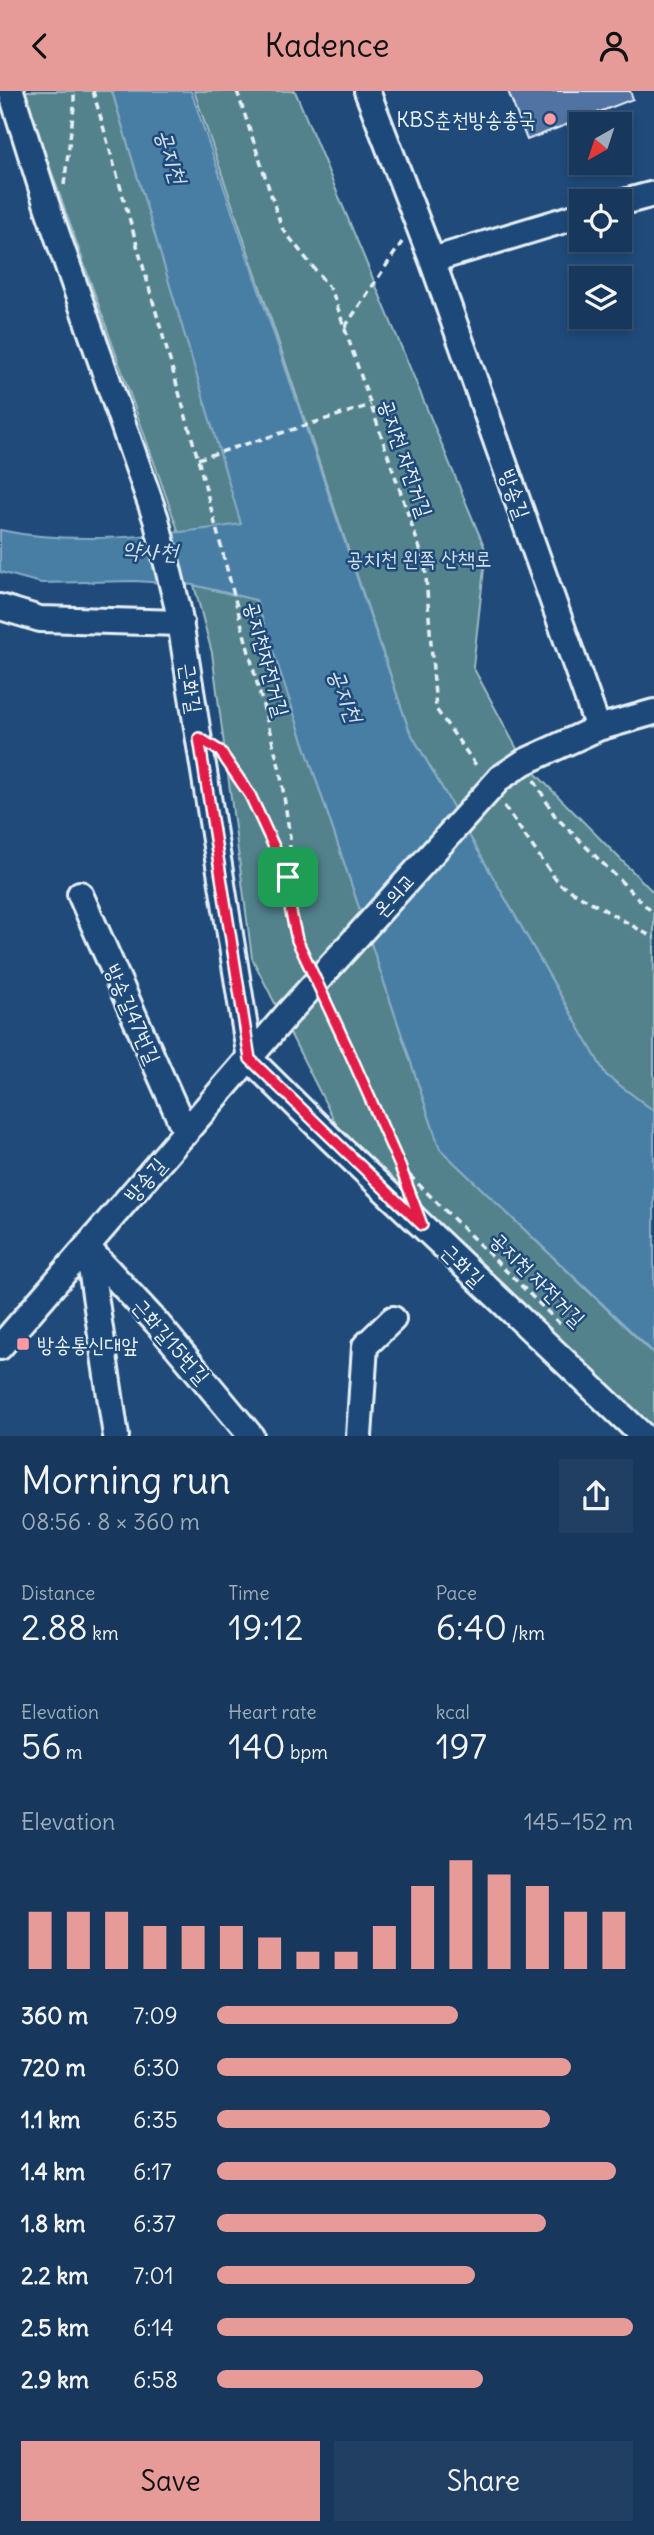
<!DOCTYPE html>
<meta charset="utf-8">
<style>
:root{--surface:#17385c;--page:#203f62;--text:#f1f3f6;--muted:#9eacbb;--line:#365272;--accent:#e69b98}
body{margin:0;font-family:Delius,"Poor Story",sans-serif;background:var(--page);color:var(--text);height:100vh;display:flex;flex-direction:column;font-size:26px;white-space:nowrap}
*{box-sizing:border-box;margin:0}
p{font-size:23px;color:var(--muted)}
.icon{flex:none;width:38px;height:38px;fill:none;stroke:currentColor;stroke-width:2;stroke-linecap:round;stroke-linejoin:round}
.map{position:relative;height:1345px;overflow:hidden}
.side{display:flex;flex-direction:column;background:var(--surface);flex:1}
.side>*{flex:none}
.needle{width:46px;rotate:219deg}
.tools{position:absolute;left:569px;top:21px;display:grid;gap:14px}
.tools a{display:grid;place-items:center;width:63px;height:63px;border-radius:0px;background:var(--surface);box-shadow:0 4px 10px #0003,0 0 0 2px var(--line);font-size:35px}
.pin{position:absolute;display:grid;place-items:center;width:60px;height:60px;color:#fff;margin:-30px;border-radius:14px;box-shadow:0 4px 10px #0006}
.round{display:grid;place-items:center;flex:none;width:74px;height:74px;border-radius:0px;background:var(--page)}
.headline{display:flex;align-items:center;justify-content:space-between;height:119px;padding:0 21px}
h1{font-size:38px;font-weight:600;line-height:52px}
.metrics{display:grid;grid-template-columns:repeat(3,1fr);gap:10px;height:119px;padding:7px 21px}
.metrics div{display:grid;align-content:center}
.metrics b{font-size:35px;font-weight:600}
.metrics small{font-size:19px;font-weight:400}
.metrics p{font-size:19px}
.chart{height:196px;padding:14px 21px}
.chart p{display:flex;justify-content:space-between}
.chart svg{width:100%;height:126px;margin-top:7px;stroke:var(--accent);stroke-width:6}
.cta{display:flex;gap:14px;margin-top:auto;padding:14px 21px}
.cta a{flex:1;height:80px;border-radius:0px;background:var(--accent);color:#111;font-size:28px;font-weight:600;line-height:80px;text-align:center}
.cta a+a{background:var(--page);color:var(--text)}
ul{padding:0 21px;list-style:none;font-size:23px}
li{display:grid;grid-template-columns:112px 84px 1fr;align-items:center;height:52px}
li i{height:18px;border-radius:9px;background:var(--accent)}
header{display:flex;justify-content:space-between;align-items:center;height:91px;padding:0 21px;background:var(--accent);color:#111;font-size:32px;font-weight:600}
.map>svg:first-child{display:block}
</style>
<header><svg class="icon" aria-label="back" viewBox="0 0 24 24"><path d="M15 5l-7 7 7 7"/></svg>Kadence<svg class="icon" aria-label="person" viewBox="0 0 24 24"><circle cx="12" cy="8" r="4"/><path d="M4 21q1-7 8-7t8 7"/></svg></header>
<div class="map">
<svg width="654" height="1345" viewBox="0 0 654 1345">
<rect width="100%" height="100%" fill="#1f4a7a"/>
<filter id="ink" filterUnits="userSpaceOnUse"><feTurbulence type="fractalNoise" baseFrequency=".0143" numOctaves="2"/><feDisplacementMap in="SourceGraphic" scale="14" xChannelSelector="R" yChannelSelector="G"/><feConvolveMatrix kernelMatrix="1 2 1 2 8 2 1 2 1" color-interpolation-filters="sRGB"/></filter>
<g filter="url(#ink)">
<path fill="#53828c" stroke="#9ebac2" stroke-width="2" d="M23 0H112L242 434 179 442Z
M194 0H295L486 460 473 576 524 671 654 802V1020L606 984 409 639Z
M194 494 256 509 440 1058 654 1263V1345H649L337 1035 252 867 212 562Z"/>
<path fill="#487ea4" stroke="#88acc6" stroke-width="2" d="M112 0H191L409 639 606 984 654 1020V1262L440 1058 256 509 194 494 135 490 41 492 0 481V439C75 455 166 444 241 433Z"/>
<path fill="#5173a3" stroke="#e8f1f8" stroke-width="2" d="M508 0H630L633 8 527 49Z"/>
<g fill="none" stroke-linecap="round" stroke-linejoin="round">
<g stroke="#e8f1f8" stroke-width="30">
<path id="minor" d="M11 0 47 115 156 428 178 518 250 968 332 1049 643 1345
M367 0 432 169 598 637
M620 112 654 103
M432 169 581 124
M0 516 40 528 181 532
M500 687 524 671 598 637 654 621
M80 803 186 1042
M88 1157 157 1232 251 1345
M88 1157 116 1345
M0 1256 289 921
M359 1345 365 1255 393 1228"/>
</g>
<path stroke="#e8f1f8" stroke-width="3.5" stroke-dasharray="7 5" stroke-linecap="butt" d="M93 0 198 368 280 679 290 746 289 812 297 849 306 868
M237 0 282 137 332 200 425 473 436 618 478 677
M64 94 74 16V0
M345 236 402 151
M198 368 371 314
M226 668 250 704 287 785
M534 689 555 725 654 823
M504 715 559 793 654 847
M326 910 404 1085
M401 1076 560 1233"/>
<use href="#minor" stroke="#1f4a7a" stroke-width="24"/>
<g stroke="#e8f1f8" stroke-width="30" stroke-linecap="butt">
<path id="minor-bridge" d="M289 921 500 687"/>
</g>
<use href="#minor-bridge" stroke="#1f4a7a" stroke-width="24"/>
</g>
</g>
<g fill="none" stroke-linecap="round" stroke-linejoin="round" filter="url(#ink)">
<g stroke="#fff" stroke-width="14">
<path id="route" d="M199 647 220 660 250 704 288 786 289 812 297 849 349 960 400 1075 422 1134 250 968Z"/>
</g>
<use href="#route" stroke="#e11d48" stroke-width="9"/>
</g>
<g fill="#ff9aa2" stroke="#1f4a7a" stroke-width="2.5">
<circle cx="550" cy="28" r="7"/>
<rect x="16" y="1246" width="14" height="14" rx="3.5"/>
</g>
<g text-anchor="middle" dominant-baseline="central" stroke-width="5" stroke-linejoin="round" paint-order="stroke">
<g font-size="21" fill="#e8f1f8" stroke="#1f4a7a" text-anchor="end">
<text x="536" y="28">KBS춘천방송총국</text>
<text x="37" y="1253" text-anchor="start">방송통신대앞</text>
</g>
<g font-size="21" fill="#e8f1f8" stroke="#1f4a7a">
<text transform="translate(406 367) rotate(71)">공지천 자전거길</text>
<text transform="translate(515 403) rotate(70)">방송길</text>
<text transform="translate(267 568) rotate(75)">공지천자전거길</text>
<text transform="translate(191 597) rotate(81)">근화길</text>
<text transform="translate(394 804) rotate(-48)">온의교</text>
<text transform="translate(133 923) rotate(66)">방송길47번길</text>
<text transform="translate(145 1089) rotate(-49)">방송길</text>
<text transform="translate(463 1174) rotate(44)">근화길</text>
<text transform="translate(538 1188) rotate(45)">공지천 자전거길</text>
<text transform="translate(171 1250) rotate(49)">근화길15번길</text>
</g>
<g font-size="21" fill="#d2e0e8" stroke="#1f4a7a">
<text x="419" y="467">공치천 왼쪽 산책로</text>
</g>
<g font-size="23" font-style="italic" fill="#d0e0eb" stroke="#1f4a7a">
<text transform="translate(172 65) rotate(73)">공지천</text>
<text transform="translate(150 459) rotate(3)">약사천</text>
<text transform="translate(346 604) rotate(69)">공지천</text>
</g>
</g>
</svg>
<div class="tools">
<a><svg class="needle" viewBox="-14 -14 28 28"><path d="M0-13l5 13h-10z" fill="#e53935"/><path d="M0 13l5-13h-10z" fill="#9eacbb"/></svg></a>
<a><svg class="icon" aria-label="locate" viewBox="0 0 24 24"><circle cx="12" cy="12" r="6"/><path d="M12 2v4M12 18v4M2 12h4M18 12h4"/></svg></a>
<a><svg class="icon" aria-label="layers" viewBox="0 0 24 24"><path d="M12 4l9 5-9 5-9-5zM3 14l9 5 9-5"/></svg></a>
</div>
<div class="pin" style="left:288px;top:786px;background:#1e9e55"><svg class="icon" aria-label="arrive" viewBox="0 0 24 24"><path d="M6 21V4h12l-3 4 3 4H6"/></svg></div>
</div>
<section class="side">
<div class="headline"><div><h1>Morning run</h1><p>08:56 · 8 × 360 m</p></div><a class="round"><svg class="icon" aria-label="share" viewBox="0 0 24 24"><path d="M12 15V3M7 8l5-5 5 5M5 13v7h14v-7"/></svg></a></div>
<div class="metrics">
<div><p>Distance</p><b>2.88<small> km</small></b></div>
<div><p>Time</p><b>19:12</b></div>
<div><p>Pace</p><b>6:40<small> /km</small></b></div>
</div>
<div class="metrics">
<div><p>Elevation</p><b>56<small> m</small></b></div>
<div><p>Heart rate</p><b>140<small> bpm</small></b></div>
<div><p>kcal</p><b>197</b></div>
</div>
<div class="chart"><p><span>Elevation</span>145–152 m</p>
<svg viewBox="0 0 160 44" preserveAspectRatio="none"><path d="M5 44V24M15 44V24M25 44V24M35 44V29M45 44V29M55 44V29M65 44V33M75 44V38M85 44V38M95 44V29M105 44V15M115 44V6M125 44V11M135 44V15M145 44V24M155 44V24"/></svg>
</div>
<ul>
<li><b>360 m</b>7:09<i style="width:58%"></i></li>
<li><b>720 m</b>6:30<i style="width:85%"></i></li>
<li><b>1.1 km</b>6:35<i style="width:80%"></i></li>
<li><b>1.4 km</b>6:17<i style="width:96%"></i></li>
<li><b>1.8 km</b>6:37<i style="width:79%"></i></li>
<li><b>2.2 km</b>7:01<i style="width:62%"></i></li>
<li><b>2.5 km</b>6:14<i style="width:100%"></i></li>
<li><b>2.9 km</b>6:58<i style="width:64%"></i></li>
</ul>
<div class="cta"><a>Save</a><a>Share</a></div>
</section>
